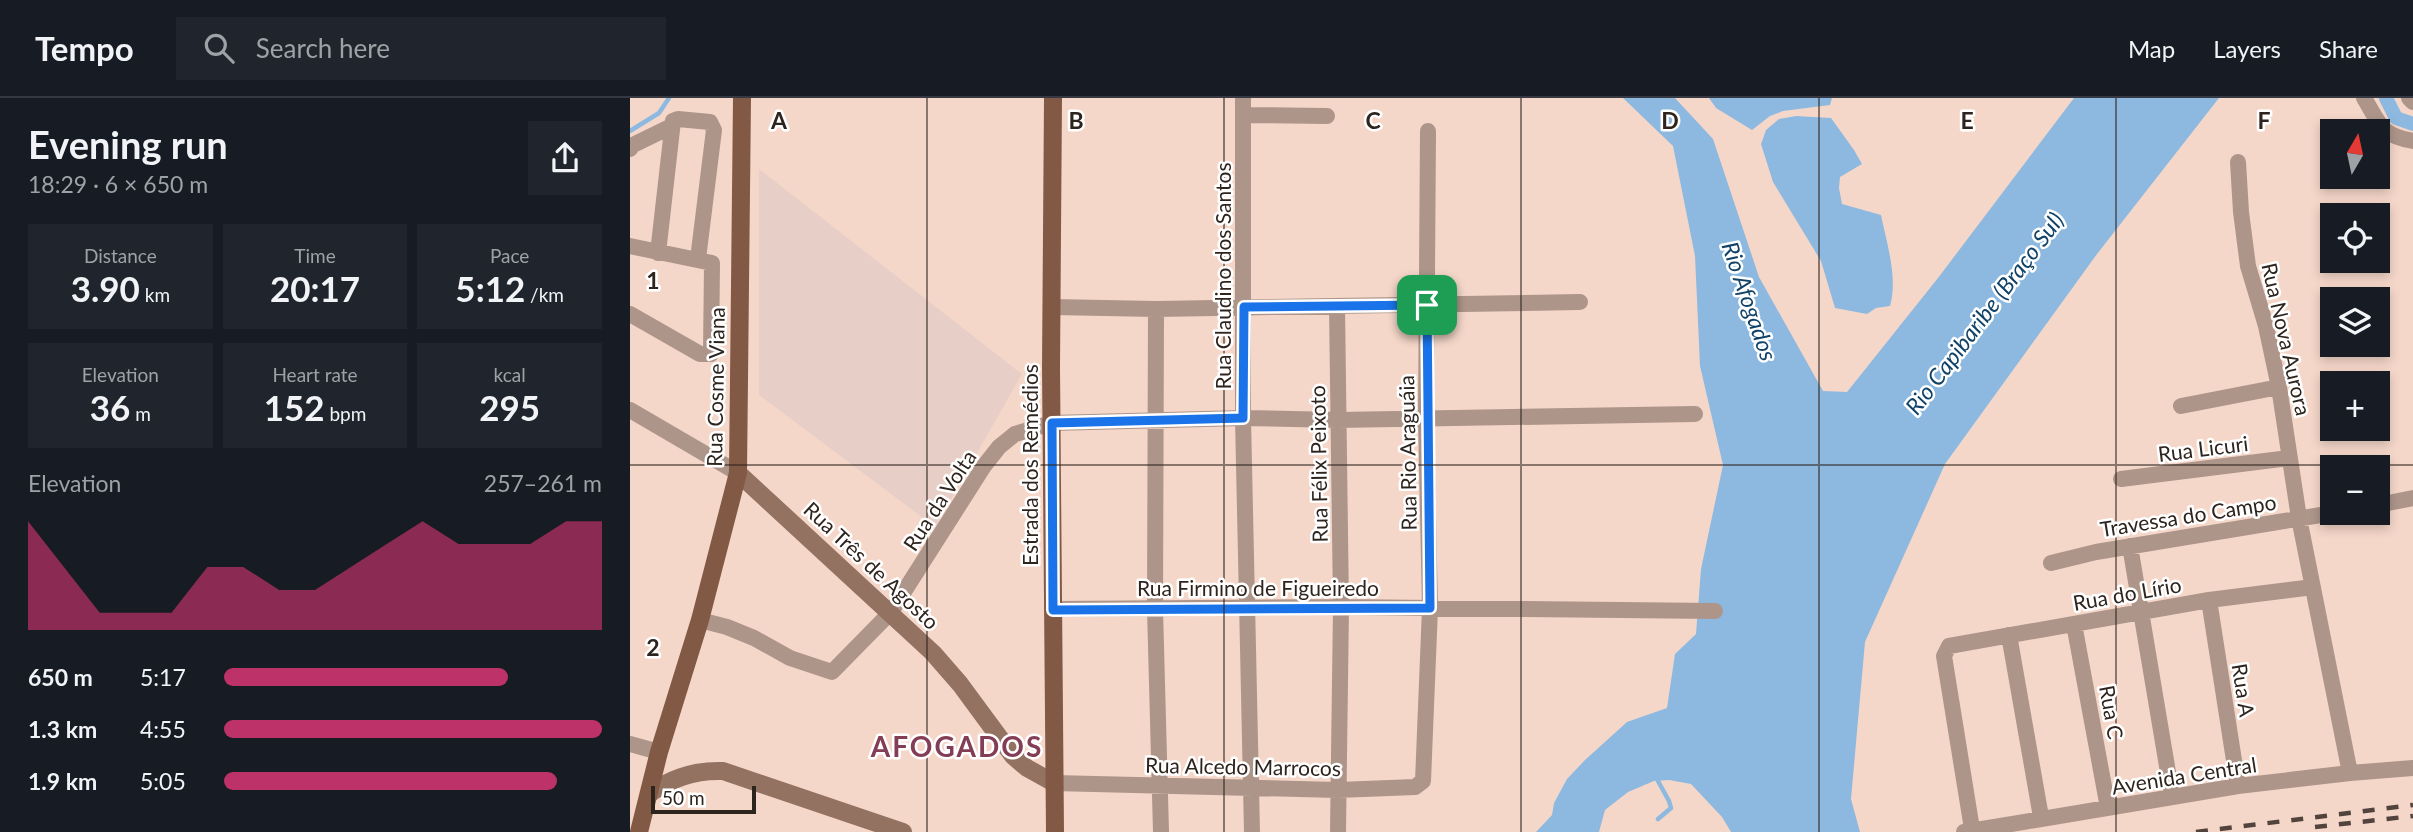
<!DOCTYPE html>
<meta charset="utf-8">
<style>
:root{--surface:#171b24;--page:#20242c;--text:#f1f3f6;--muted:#9ea1a6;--line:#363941;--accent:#bd3269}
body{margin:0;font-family:Lato,sans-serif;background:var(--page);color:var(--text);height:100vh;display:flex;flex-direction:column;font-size:26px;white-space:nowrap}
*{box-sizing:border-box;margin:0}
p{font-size:23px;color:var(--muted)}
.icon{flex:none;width:38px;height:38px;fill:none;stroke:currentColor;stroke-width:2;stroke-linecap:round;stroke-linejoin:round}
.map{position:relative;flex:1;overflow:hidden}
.sheet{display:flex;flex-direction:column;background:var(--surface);width:630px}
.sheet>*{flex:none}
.needle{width:46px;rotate:9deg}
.controls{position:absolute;left:1690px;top:21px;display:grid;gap:14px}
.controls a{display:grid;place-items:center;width:70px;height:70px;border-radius:0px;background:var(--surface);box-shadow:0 4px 10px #0003;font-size:35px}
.scale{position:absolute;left:21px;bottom:18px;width:105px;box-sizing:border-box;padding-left:7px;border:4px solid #2e241e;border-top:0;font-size:19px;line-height:24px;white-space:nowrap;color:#2e241e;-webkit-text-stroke:5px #fff;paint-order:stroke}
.pin{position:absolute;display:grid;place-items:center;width:60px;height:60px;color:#fff;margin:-30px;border-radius:14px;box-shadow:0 4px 10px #0006}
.round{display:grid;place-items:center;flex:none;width:74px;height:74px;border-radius:0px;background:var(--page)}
.overview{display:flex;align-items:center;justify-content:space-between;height:119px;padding:0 28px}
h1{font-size:38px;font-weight:700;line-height:52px}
.stats{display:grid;grid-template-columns:repeat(3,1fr);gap:10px;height:119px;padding:7px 28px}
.stats div{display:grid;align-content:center;border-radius:0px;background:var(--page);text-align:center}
.stats b{font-size:35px;font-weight:700}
.stats small{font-size:19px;font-weight:400}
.stats p{font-size:19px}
.chart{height:196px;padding:14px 28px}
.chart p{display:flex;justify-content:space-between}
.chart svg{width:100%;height:126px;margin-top:7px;fill:var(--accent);opacity:.7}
ul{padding:0 28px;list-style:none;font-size:23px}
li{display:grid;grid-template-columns:112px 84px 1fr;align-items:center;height:52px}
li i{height:18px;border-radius:9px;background:var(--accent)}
header{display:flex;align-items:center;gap:42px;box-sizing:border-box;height:98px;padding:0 35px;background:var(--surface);border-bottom:2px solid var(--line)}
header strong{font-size:33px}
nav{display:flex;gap:38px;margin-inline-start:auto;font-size:24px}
.search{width:490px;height:63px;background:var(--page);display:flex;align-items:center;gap:18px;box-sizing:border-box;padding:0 24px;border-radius:0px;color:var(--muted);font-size:26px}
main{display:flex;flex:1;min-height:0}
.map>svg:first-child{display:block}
</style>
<header>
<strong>Tempo</strong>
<div class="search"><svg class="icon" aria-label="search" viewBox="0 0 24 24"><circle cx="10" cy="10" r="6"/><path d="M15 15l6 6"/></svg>Search here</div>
<nav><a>Map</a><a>Layers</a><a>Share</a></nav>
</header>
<main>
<section class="sheet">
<div class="overview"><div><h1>Evening run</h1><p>18:29 · 6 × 650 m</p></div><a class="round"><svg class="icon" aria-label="share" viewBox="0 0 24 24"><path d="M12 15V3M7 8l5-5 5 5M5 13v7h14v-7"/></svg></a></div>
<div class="stats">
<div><p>Distance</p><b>3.90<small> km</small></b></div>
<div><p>Time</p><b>20:17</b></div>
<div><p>Pace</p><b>5:12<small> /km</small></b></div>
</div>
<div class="stats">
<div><p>Elevation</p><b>36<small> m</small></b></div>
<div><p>Heart rate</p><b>152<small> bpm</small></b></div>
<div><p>kcal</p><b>295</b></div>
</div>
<div class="chart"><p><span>Elevation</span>257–261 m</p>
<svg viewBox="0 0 160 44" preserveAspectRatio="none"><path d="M0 44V6L10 22L20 38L30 38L40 38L50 22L60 22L70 30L80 30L90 22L100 14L110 6L120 14L130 14L140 14L150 6L160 6V44z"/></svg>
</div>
<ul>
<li><b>650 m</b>5:17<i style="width:75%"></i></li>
<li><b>1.3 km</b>4:55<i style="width:100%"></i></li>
<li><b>1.9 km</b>5:05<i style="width:88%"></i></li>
</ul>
</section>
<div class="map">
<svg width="1783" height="734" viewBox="0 0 1783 734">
<rect width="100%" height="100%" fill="#f5d7c9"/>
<path fill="#e7cec7" d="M129 71 392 276 305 429 129 297Z"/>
<path fill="#8db9e0" d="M993 0H1045L1083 41 1129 179 1193 293 1217 294 1308 180 1444 0H1589L1467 156 1315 366 1235 544 1221 701 1230 734H1101L1092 719 1061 686 1039 682 1024 683 998 694 975 712 969 734H906L922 717 924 705 937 681 955 662 997 624 1037 610 1045 556 1066 536 1071 471 1093 367 1070 268 1065 158 1043 48Z
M1079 0H1202L1200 7 1153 13 1140 18 1122 32 1086 10Z
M1166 18 1201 20 1224 52 1232 66 1210 79 1209 90 1212 106 1251 117C1257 146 1268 180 1260 208L1246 210 1237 216 1205 210 1191 163 1143 84 1131 46 1136 32 1149 21Z"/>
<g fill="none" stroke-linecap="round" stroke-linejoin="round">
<path stroke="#8db9e0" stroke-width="4.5" d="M0 33 29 15 39 0
M1028 721 1041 710 1039 703 1028 683V679"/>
<path stroke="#8db9e0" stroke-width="14" d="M1756 0 1766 20 1783 26"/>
<path stroke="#ad958a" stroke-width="16" d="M613 0V320L622 734
M1734 0C1750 26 1750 37 1783 43
M1779 0 1783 4
M613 17 697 18
M0 51 3 47 42 28
M1608 64 1611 114 1618 168 1636 228 1649 289 1669 420 1720 675
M0 148 82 165 81 256H70L0 216
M28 155 43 23 48 21 80 24 84 32 68 161
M707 208 711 509 708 734
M422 209 526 211 950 204
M526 211 525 511 531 734
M1551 308 1649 289
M0 312 108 375
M1491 381 1659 360
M1748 407 1783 400
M1500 448 1542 698
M1421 465 1466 454 1703 415
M1579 502 1608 688
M423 511 711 509 1085 513
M70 522 97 529 124 540 160 560 202 574 261 514 354 368 369 349 385 336 422 325 613 320 708 322 1065 316
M1444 526 1478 710
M1379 537 1411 719
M0 646 29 654
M424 685 708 692 785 689 793 683 800 510 796 320 798 33
M1342 731 1314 558 1319 548 1579 502 1683 489
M1334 734 1608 688 1720 675 1783 670"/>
<path stroke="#947262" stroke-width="18" d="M108 375 303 555 330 586 383 658 397 670 424 685
M19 696C41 680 66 672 93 673L273 734"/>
<path stroke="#825945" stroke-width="18" d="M423 0 421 269 425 734
M9 734 29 654 70 522 108 375 112 0"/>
<path stroke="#52443d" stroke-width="4.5" stroke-dasharray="12 12" stroke-linecap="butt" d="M1685 729 1783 718
M1566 734 1783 707"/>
</g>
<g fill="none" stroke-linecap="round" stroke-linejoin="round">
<g stroke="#fff" stroke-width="14">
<path id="route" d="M797 207 800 510 423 512 422 325 613 320 614 209Z"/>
</g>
<use href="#route" stroke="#1a73e8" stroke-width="9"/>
</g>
<path fill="none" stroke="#2e241e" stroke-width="2" stroke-opacity="0.55" d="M297 0V734M594 0V734M891 0V734M1189 0V734M1486 0V734M0 367H1783"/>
<g text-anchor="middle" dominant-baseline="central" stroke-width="5" stroke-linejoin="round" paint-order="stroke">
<g font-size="21" fill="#2e241e" stroke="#fff">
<text transform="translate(592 178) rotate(-90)">Rua Claudino dos Santos</text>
<text transform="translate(1657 241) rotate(77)">Rua Nova Aurora</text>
<text transform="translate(85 289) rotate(-89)">Rua Cosme Viana</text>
<text transform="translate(1573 350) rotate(-7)">Rua Licuri</text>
<text transform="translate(777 355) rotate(-91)">Rua Rio Araguáia</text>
<text transform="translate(688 366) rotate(-91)">Rua Félix Peixoto</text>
<text transform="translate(399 367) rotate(-90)">Estrada dos Remédios</text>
<text transform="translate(309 402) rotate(-57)">Rua da Volta</text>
<text transform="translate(1558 417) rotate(-9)">Travessa do Campo</text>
<text transform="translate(242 467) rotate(43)">Rua Três de Agosto</text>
<text x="628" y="489">Rua Firmino de Figueiredo</text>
<text transform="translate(1497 495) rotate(-10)">Rua do Lírio</text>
<text transform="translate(1614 592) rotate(81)">Rua A</text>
<text transform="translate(1482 614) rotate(80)">Rua C</text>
<text transform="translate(613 668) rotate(1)">Rua Alcedo Marrocos</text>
<text transform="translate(1554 677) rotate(-9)">Avenida Central</text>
</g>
<g font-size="23" font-style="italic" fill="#114368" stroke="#fff">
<text transform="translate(1120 203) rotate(71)">Rio Afogados</text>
<text transform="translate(1354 215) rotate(-53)">Rio Capibaribe (Braço Sul)</text>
</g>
<g font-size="28" font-weight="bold" letter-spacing="2" fill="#833d54" stroke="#fff">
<text x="327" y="648">AFOGADOS</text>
</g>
</g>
<g font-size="23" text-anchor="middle" font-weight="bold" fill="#2e241e" stroke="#fff" stroke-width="5" stroke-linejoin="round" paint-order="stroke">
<text x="149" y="31">A</text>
<text x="446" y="31">B</text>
<text x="743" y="31">C</text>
<text x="1040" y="31">D</text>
<text x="1337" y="31">E</text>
<text x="1634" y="31">F</text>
<text x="23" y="191">1</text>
<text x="23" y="558">2</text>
</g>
</svg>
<div class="controls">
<a><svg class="needle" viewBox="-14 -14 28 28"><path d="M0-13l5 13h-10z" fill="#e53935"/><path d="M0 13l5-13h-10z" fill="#9ea1a6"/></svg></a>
<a><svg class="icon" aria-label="locate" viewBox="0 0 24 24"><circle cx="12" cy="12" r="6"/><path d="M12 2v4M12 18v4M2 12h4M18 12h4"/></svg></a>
<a><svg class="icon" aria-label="layers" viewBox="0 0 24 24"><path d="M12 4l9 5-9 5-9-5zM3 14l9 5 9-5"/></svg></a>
<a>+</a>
<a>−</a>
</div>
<div class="scale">50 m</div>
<div class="pin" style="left:797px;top:207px;background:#1e9e55"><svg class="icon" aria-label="arrive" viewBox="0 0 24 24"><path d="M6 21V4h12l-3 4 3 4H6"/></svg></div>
</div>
</main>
